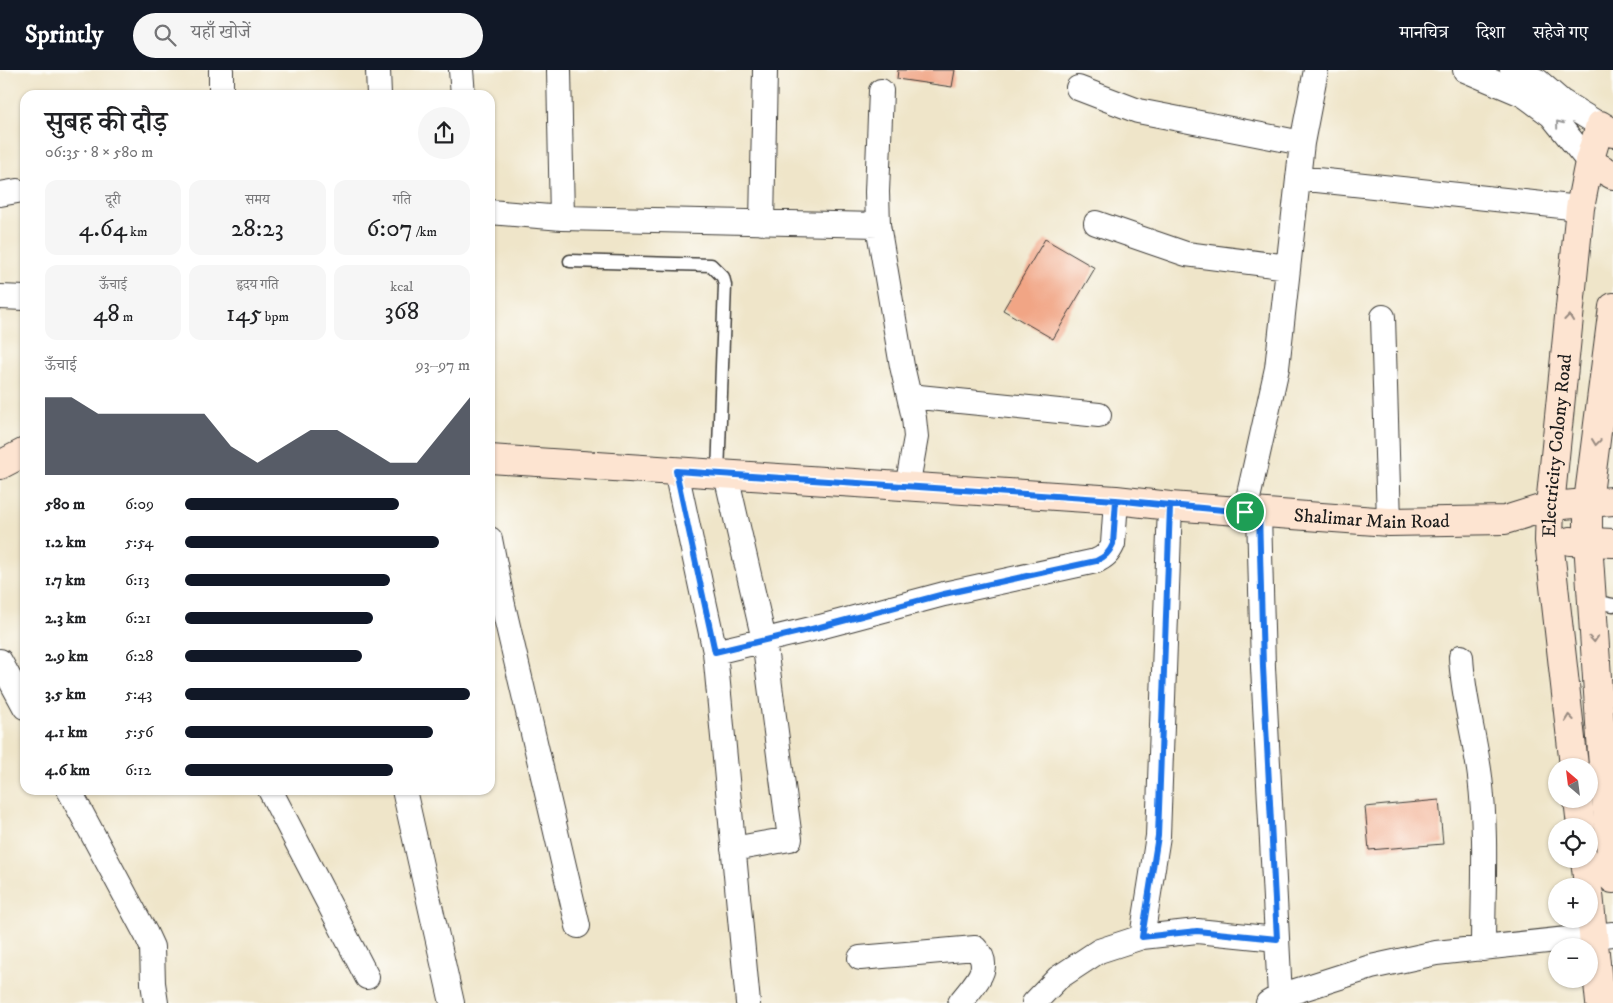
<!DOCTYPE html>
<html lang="hi">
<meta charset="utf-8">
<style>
:root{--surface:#fff;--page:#f6f6f6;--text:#202124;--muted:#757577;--accent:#111827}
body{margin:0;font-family:"IM FELL DW Pica","Noto Serif Devanagari",serif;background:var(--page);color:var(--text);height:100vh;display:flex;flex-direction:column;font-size:19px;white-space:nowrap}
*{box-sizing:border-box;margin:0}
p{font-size:16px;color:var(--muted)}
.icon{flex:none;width:28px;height:28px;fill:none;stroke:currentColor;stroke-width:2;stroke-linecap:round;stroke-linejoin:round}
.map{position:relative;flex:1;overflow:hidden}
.details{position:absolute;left:20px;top:20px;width:475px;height:705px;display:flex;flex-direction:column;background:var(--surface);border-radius:15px;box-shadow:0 1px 4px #0004}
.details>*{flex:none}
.needle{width:32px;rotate:332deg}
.buttons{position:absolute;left:1548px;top:688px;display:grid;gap:10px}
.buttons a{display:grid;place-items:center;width:50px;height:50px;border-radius:50%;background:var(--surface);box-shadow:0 1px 4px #0004;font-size:25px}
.pin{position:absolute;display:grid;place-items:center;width:42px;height:42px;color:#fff;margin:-21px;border:2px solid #fff;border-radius:50%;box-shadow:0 1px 5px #0007}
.round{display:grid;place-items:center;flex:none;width:52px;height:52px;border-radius:26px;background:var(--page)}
.head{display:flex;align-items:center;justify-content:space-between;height:85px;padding:0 25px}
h1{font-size:28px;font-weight:600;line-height:38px}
.metrics{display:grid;grid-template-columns:repeat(3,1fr);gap:8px;height:85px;padding:5px 25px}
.metrics div{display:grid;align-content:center;border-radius:12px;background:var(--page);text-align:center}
.metrics b{font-size:25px;font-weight:600}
.metrics small{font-size:14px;font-weight:400}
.metrics p{font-size:14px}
.chart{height:140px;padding:10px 25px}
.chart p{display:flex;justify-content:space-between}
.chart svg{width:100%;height:90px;margin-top:5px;fill:var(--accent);opacity:.7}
ul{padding:0 25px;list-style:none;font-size:16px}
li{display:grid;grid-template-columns:80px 60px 1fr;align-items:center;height:38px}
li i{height:12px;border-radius:6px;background:var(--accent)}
header{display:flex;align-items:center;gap:30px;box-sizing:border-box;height:70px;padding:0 25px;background:var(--accent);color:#fff}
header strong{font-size:24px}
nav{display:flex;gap:28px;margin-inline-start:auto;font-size:18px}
.search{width:350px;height:45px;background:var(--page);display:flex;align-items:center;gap:12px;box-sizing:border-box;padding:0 18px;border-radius:28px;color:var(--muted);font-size:19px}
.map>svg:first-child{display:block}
</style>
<header>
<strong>Sprintly</strong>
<div class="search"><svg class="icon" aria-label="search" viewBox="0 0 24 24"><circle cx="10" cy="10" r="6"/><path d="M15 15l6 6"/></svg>यहाँ खोजें</div>
<nav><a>मानचित्र</a><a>दिशा</a><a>सहेजे गए</a></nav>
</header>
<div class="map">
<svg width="1613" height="933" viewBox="0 0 1613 933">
<rect width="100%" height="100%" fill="#fdfcf7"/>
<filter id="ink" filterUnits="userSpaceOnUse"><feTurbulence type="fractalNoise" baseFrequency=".02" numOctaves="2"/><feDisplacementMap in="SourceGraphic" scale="10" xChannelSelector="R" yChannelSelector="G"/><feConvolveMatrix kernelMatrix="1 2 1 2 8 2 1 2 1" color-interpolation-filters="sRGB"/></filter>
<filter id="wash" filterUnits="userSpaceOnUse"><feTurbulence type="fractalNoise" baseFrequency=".0096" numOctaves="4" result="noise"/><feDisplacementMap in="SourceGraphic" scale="20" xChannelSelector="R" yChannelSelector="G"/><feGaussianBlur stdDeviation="1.12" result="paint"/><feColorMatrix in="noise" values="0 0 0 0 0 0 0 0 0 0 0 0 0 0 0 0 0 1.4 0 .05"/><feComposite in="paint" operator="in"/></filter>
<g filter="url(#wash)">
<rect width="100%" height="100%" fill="#efe5c9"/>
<g id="blocks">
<path fill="#f1a585" d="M898 0H955L952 17 897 9Z
M1045 169 1095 198 1053 269 1003 240Z
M1439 730 1443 774 1369 780 1365 737Z"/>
</g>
</g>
<g filter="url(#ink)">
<use href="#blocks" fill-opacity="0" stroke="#3c3a36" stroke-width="1"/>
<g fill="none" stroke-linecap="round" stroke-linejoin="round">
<g stroke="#3c3a36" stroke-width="15">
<path id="lane" d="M570 191 711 195 723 207 725 215 718 404
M1592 531 1613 535"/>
</g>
<g stroke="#3c3a36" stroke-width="26">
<path id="street" d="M378 0 379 25
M461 0 463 25
M559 0 562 148
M1465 0 1524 25 1551 45 1589 92
M1512 0 1538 11 1561 31 1600 55
M1078 18 1138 41 1302 73 1277 298 1245 442
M881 21 877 122 878 155 902 296 914 348 916 367 907 418
M221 25V0
M1302 73 1316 0
M1298 108 1580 138
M0 124 17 121
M490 142 562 148 878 155
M762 153 765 0
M1096 153 1186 184 1288 197
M0 227 25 228
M1383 247 1389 452
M909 326 1099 345
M676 401 715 582 748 933
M726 405 764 570 790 769 733 779
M1259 443 1263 597 1280 926
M490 469 503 535 578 856
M715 582 820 557 944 524 1096 491C1105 487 1109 483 1113 474L1116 430
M1461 587C1463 628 1475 667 1480 707 1487 764 1483 822 1483 879
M0 591 25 637
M69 720 146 864 152 877 153 913 156 933
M270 720 367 907
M404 720 452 933
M1142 867 1158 766 1170 436
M860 888 975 878C995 898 973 915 960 933
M1034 933 1058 908 1099 881 1142 867 1197 861 1277 869
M1268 933 1280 926 1371 897 1436 883 1613 864"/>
</g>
<g stroke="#3c3a36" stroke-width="30">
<g id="secondary">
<path d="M1589 92 1613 105"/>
<path d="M1613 237 1588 432V472L1602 683 1613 809"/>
<path id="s1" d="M490 389 1116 430 1170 436 1389 452 1505 450 1550 436 1613 431"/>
<path d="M0 395 25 382"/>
<path d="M1570 471 1613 473"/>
<path id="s2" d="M1574 696 1549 471 1550 436 1580 138 1589 92 1600 55 1613 63"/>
<path d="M1578 729 1581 756"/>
<path d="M1585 789 1588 816"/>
<path d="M1589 824 1600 933"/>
</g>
</g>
<use href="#lane" stroke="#fff" stroke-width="12"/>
<use href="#street" stroke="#fff" stroke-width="24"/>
<use href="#secondary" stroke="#fde4d1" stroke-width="28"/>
</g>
<defs><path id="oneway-chevron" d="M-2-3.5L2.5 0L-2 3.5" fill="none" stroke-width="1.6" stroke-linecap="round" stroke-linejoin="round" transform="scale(1.25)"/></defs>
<use stroke="#999" href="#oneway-chevron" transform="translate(1559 54) rotate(-129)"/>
<g stroke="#988a80">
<use href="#oneway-chevron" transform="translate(1569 248) rotate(-84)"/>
<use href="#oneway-chevron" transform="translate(1596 372) rotate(97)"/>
<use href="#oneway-chevron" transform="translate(1594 569) rotate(86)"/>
<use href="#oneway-chevron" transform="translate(1569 648) rotate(-96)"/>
</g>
</g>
<g fill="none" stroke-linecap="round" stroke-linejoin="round" filter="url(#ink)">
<g stroke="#fff" stroke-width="10">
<path id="route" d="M1245 442 1116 430 676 401 715 582 820 557 944 524 1096 491C1105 487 1109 483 1113 474L1116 430 1170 436 1158 766 1142 867 1197 861 1277 869 1263 597 1259 442H1245"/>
</g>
<use href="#route" stroke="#1a73e8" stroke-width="6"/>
</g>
<g text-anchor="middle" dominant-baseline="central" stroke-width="4.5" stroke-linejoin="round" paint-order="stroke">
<g font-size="19" fill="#1c1c1c" stroke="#fdfcf7">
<text stroke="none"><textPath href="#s2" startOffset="322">Electricity Colony Road</textPath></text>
<text stroke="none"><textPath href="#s1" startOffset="884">Shalimar Main Road</textPath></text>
</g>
</g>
</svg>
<div class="buttons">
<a><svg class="needle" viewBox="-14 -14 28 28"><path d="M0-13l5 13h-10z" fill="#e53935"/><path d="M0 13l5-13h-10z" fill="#757577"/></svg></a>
<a><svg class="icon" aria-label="locate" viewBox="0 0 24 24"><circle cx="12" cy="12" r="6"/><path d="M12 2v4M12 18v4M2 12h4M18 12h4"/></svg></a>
<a>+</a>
<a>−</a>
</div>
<div class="pin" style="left:1245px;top:442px;background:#1e9e55"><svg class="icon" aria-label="arrive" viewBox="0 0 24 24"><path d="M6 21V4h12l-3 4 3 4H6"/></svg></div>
<section class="details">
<div class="head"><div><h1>सुबह की दौड़</h1><p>06:35 · 8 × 580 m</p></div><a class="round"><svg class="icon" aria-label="share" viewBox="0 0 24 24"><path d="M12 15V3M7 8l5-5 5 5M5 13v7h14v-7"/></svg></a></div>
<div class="metrics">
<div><p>दूरी</p><b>4.64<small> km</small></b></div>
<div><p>समय</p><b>28:23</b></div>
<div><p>गति</p><b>6:07<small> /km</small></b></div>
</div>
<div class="metrics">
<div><p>ऊँचाई</p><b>48<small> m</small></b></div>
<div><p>हृदय गति</p><b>145<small> bpm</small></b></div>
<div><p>kcal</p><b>368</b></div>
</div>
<div class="chart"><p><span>ऊँचाई</span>93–97 m</p>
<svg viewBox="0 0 160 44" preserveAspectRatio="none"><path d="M0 44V6L10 6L20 14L30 14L40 14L50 14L60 14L70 30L80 38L90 30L100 22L110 22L120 30L130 38L140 38L150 22L160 6V44z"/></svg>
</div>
<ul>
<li><b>580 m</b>6:09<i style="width:75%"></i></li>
<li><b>1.2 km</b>5:54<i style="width:89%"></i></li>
<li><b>1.7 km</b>6:13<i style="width:72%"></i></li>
<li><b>2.3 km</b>6:21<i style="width:66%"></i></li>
<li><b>2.9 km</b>6:28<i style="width:62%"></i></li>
<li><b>3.5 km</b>5:43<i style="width:100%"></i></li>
<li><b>4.1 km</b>5:56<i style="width:87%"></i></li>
<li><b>4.6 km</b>6:12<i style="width:73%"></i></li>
</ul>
</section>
</div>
